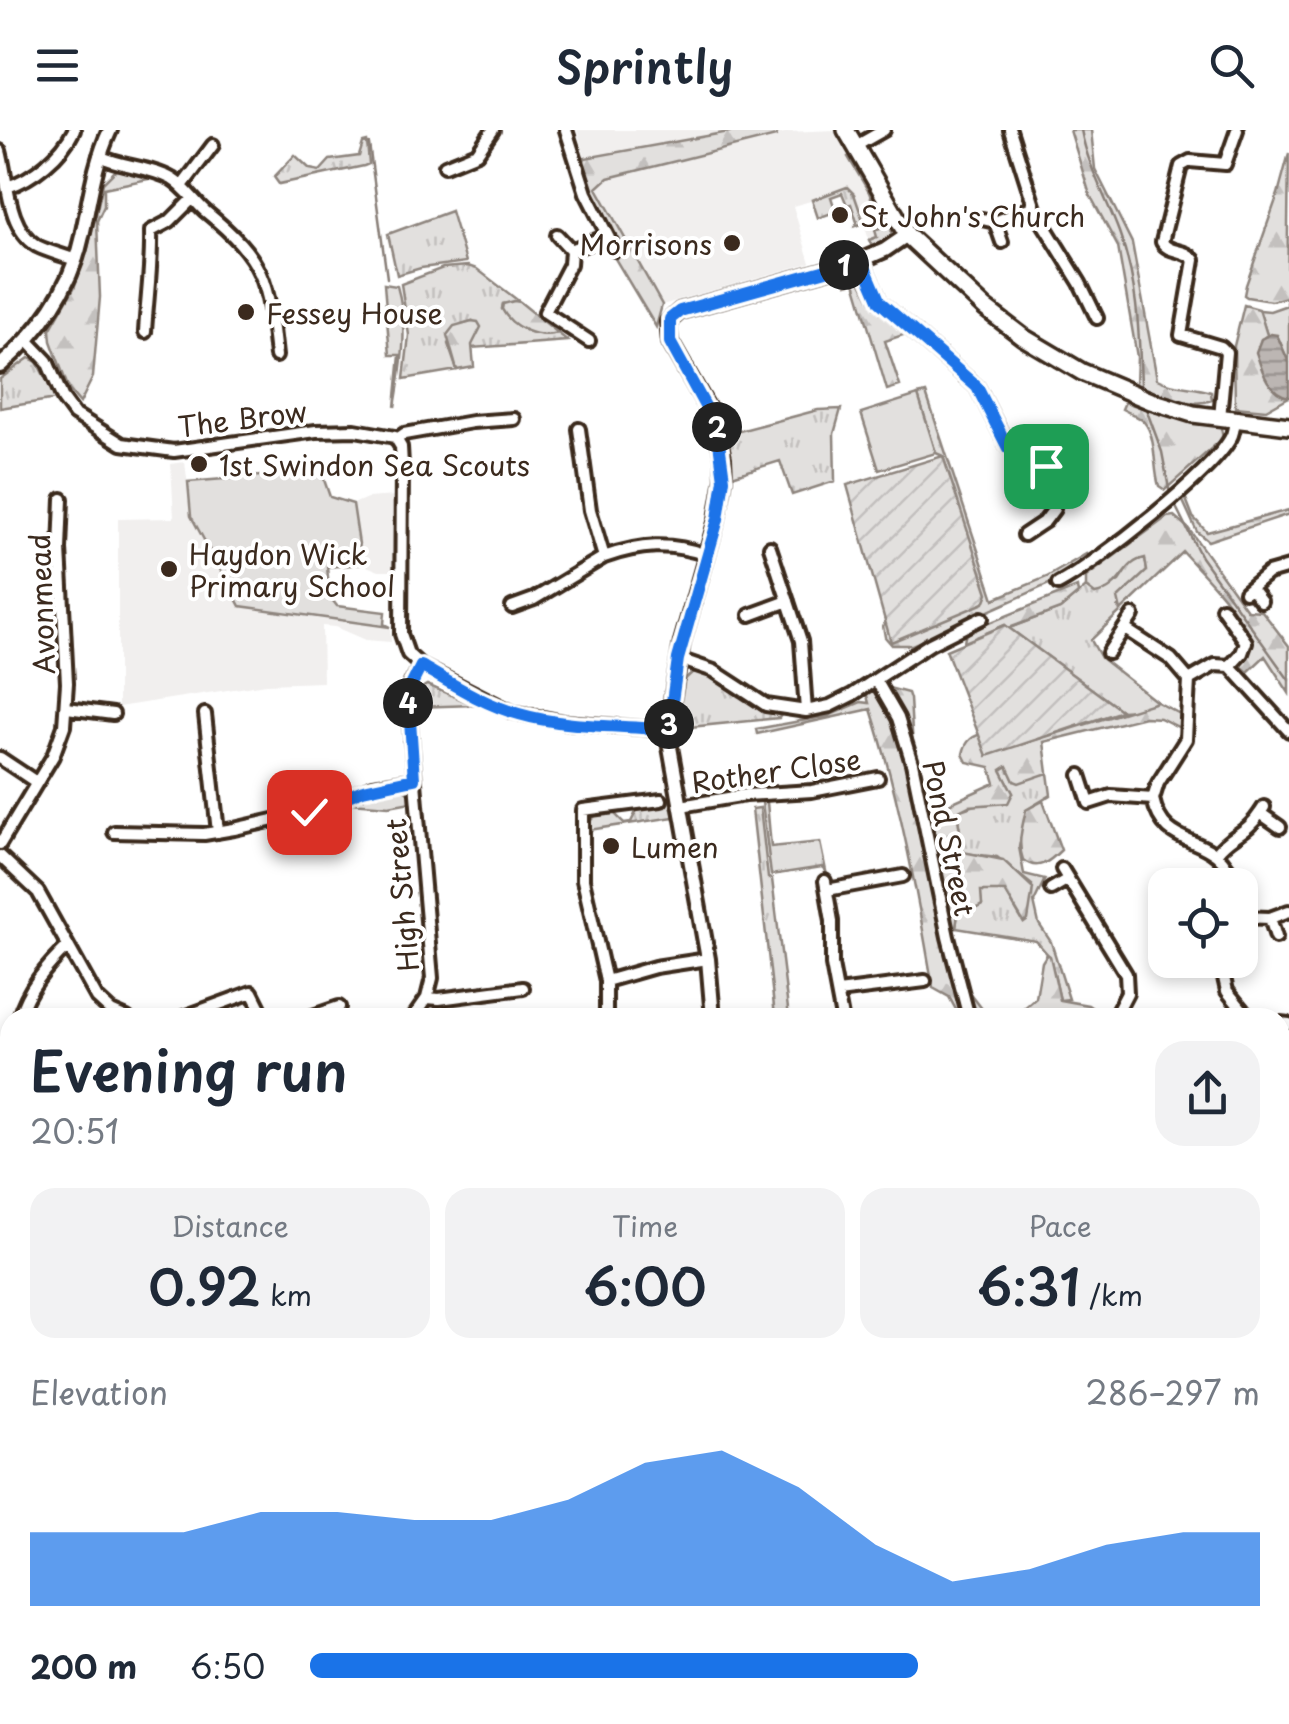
<!DOCTYPE html>
<meta charset="utf-8">
<style>
:root{--surface:#fff;--page:#f2f2f3;--text:#1f2937;--muted:#747a83;--accent:#1a73e8}
body{margin:0;font-family:"Playpen Sans",sans-serif;background:var(--page);color:var(--text);height:100vh;display:flex;flex-direction:column;font-size:38px;white-space:nowrap}
*{box-sizing:border-box;margin:0}
p{font-size:32px;color:var(--muted)}
.icon{flex:none;width:55px;height:55px;fill:none;stroke:currentColor;stroke-width:2;stroke-linecap:round;stroke-linejoin:round}
.map{position:relative;flex:1;overflow:hidden}
.sheet{position:absolute;left:0px;top:878px;width:1290px;height:718px;display:flex;flex-direction:column;background:var(--surface);border-radius:30px 30px 0 0;box-shadow:0 5px 15px #0003}
.sheet>*{flex:none}
.controls{position:absolute;left:1148px;top:738px;display:grid;gap:20px}
.controls a{display:grid;place-items:center;width:110px;height:110px;border-radius:20px;background:var(--surface);box-shadow:0 5px 15px #0003;font-size:50px}
.pin{position:absolute;display:grid;place-items:center;width:85px;height:85px;color:#fff;margin:-42px;border-radius:20px;box-shadow:0 5px 15px #0006}
.km{position:absolute;width:50px;height:50px;margin:-25px;border-radius:50%;background:#222;color:#fff;font-size:28px;line-height:50px;text-align:center}
.round{display:grid;place-items:center;flex:none;width:105px;height:105px;border-radius:30px;background:var(--page)}
.headline{display:flex;align-items:center;justify-content:space-between;height:170px;padding:0 30px}
h1{font-size:55px;font-weight:600;line-height:75px}
.figures{display:grid;grid-template-columns:repeat(3,1fr);gap:15px;height:170px;padding:10px 30px}
.figures div{display:grid;align-content:center;border-radius:25px;background:var(--page);text-align:center}
.figures b{font-size:50px;font-weight:600}
.figures small{font-size:28px;font-weight:400}
.figures p{font-size:28px}
.chart{height:280px;padding:20px 30px}
.chart p{display:flex;justify-content:space-between}
.chart svg{width:100%;height:180px;margin-top:10px;fill:var(--accent);opacity:.7}
ul{padding:0 30px;list-style:none;font-size:32px}
li{display:grid;grid-template-columns:160px 120px 1fr;align-items:center;height:75px}
li i{height:25px;border-radius:12px;background:var(--accent)}
header{display:flex;justify-content:space-between;align-items:center;height:130px;padding:0 30px;background:var(--surface);font-size:45px;font-weight:600}
.map>svg:first-child{display:block}
</style>
<header><svg class="icon" aria-label="menu" viewBox="0 0 24 24"><path d="M4 6h16M4 12h16M4 18h16"/></svg>Sprintly<svg class="icon" aria-label="search" viewBox="0 0 24 24"><circle cx="10" cy="10" r="6"/><path d="M15 15l6 6"/></svg></header>
<div class="map">
<svg width="1289" height="1594" viewBox="0 0 1289 1594">
<defs>
<pattern id="grass-tufts" width="24" height="20" patternUnits="userSpaceOnUse" patternTransform="scale(2.5)"><rect width="24" height="20" fill="#e2e0de"/><path d="M3 7l-1-3M5 7V3M7 7l1-3M15 17l-1-3M17 17v-4M19 17l1-3" fill="none" stroke="#c3c0be"/></pattern>
<pattern id="forest-firs" width="22" height="20" patternUnits="userSpaceOnUse" patternTransform="scale(2.5)"><rect width="22" height="20" fill="#e2e0de"/><path d="M5 1l3.5 6h-7zM16 11l3.5 6h-7z" fill="#c3c0be"/></pattern>
<pattern id="garden-furrows" width="10" height="10" patternUnits="userSpaceOnUse" patternTransform="scale(2.5)"><rect width="10" height="10" fill="#e2e0de"/><path d="M-1 1l2-2M0 10L10 0M9 11l2-2" fill="none" stroke="#c3c0be"/></pattern>
<pattern id="water-rules" width="6" height="5" patternUnits="userSpaceOnUse" patternTransform="scale(2.5)"><rect width="6" height="5" fill="#bcb6b3"/><path d="M0 2.5h6" fill="none" stroke="#9a9491"/></pattern>
</defs>
<rect width="100%" height="100%" fill="#fff"/>
<filter id="ink" filterUnits="userSpaceOnUse"><feTurbulence type="fractalNoise" baseFrequency=".01" numOctaves="2"/><feDisplacementMap in="SourceGraphic" scale="20" xChannelSelector="R" yChannelSelector="G"/><feConvolveMatrix kernelMatrix="1 2 1 2 8 2 1 2 1" color-interpolation-filters="sRGB"/></filter>
<g filter="url(#ink)">
<path fill="#f1efee" d="M577 0H740L585 28Z
M835 0 869 62 882 97 878 107 869 110 854 64 848 57 825 64V67L793 76 810 133 662 175 606 77 598 55 608 48 788 2Z
M185 332 190 374 240 476 390 497 391 512 365 510 335 497 322 496 323 552 266 554 118 577V389L174 388 171 334Z
M395 366 394 441H379L362 434 353 374 367 368Z"/>
<path fill="url(#grass-tufts)" stroke="#8e857e" stroke-width="2.5" d="M367 12 369 34 364 36 279 54 274 47 295 25 310 39 320 41 330 30 359 26 363 13Z
M851 25 892 96 891 107 873 119 869 110 877 107 875 100 882 97 869 62 848 27Z
M847 57 854 64 864 93 855 96 857 92 851 74 847 75 842 63 831 67 835 79 832 83 818 88 812 70Z
M451 81 466 132 421 138 397 145 388 104Z
M1289 127V233L1277 205H1267L1259 180 1270 181 1287 175Z
M468 136 477 139 520 172 503 174 502 179C512 198 537 208 558 203L568 211 471 218 472 191 461 194 448 214 457 240 404 249 409 205 401 154 443 138Z
M384 154 397 156C409 197 402 235 395 277L400 225H390Z
M29 228 37 232 56 269 0 278V249Z
M841 279 834 304 835 351 792 365 780 331 732 346 728 304 818 280Z
M1145 427 1147 441 1118 477 1121 481 1091 510 1101 528 1157 572 1137 580 1122 581 1009 498 1060 479 1086 457 1095 464 1119 451 1131 433Z
M697 541C726 549 748 575 781 585L779 588 679 598C679 578 675 548 697 541Z
M427 555 475 575 415 577 416 561Z
M1008 636 1014 651 1048 643 1051 665 1026 680 1019 717 1024 744 1045 749 1034 772 1039 794 1051 812 1069 869 1060 870 1050 827 1036 811 956 798 959 775 973 780 982 775 980 763 989 758 1005 761 1023 792 1032 755 997 727 963 723 957 681 1013 663 1001 640Z
M396 655 410 663 411 672 389 676 350 673 362 663Z
M670 668 674 687 589 700 590 691 597 684 613 682 624 693 631 692 639 676 665 677V669Z
M762 672H767L771 717 820 712 826 741 822 737 771 745Z
M760 678 768 748 772 749 789 887H765L775 886 752 679Z
M462 1585H607L606 1594H460Z"/>
<path fill="url(#forest-firs)" stroke="#8e857e" stroke-width="2.5" d="M740 0H778L776 6 608 48 597 58 662 175 656 197 614 127 620 123 594 70 583 33 585 28Z
M1070 0H1091L1095 39 1132 113 1157 249C1174 258 1193 256 1211 262L1212 270C1189 279 1159 263 1136 256L1137 227 1118 117 1090 65Z
M1289 23 1287 167 1271 171 1247 167 1244 165 1246 155 1278 64Z
M116 40 158 47 104 58V76L97 91 100 167 93 247 80 273 69 260 51 211 50 200 74 158 88 118 103 53Z
M855 141 871 172 906 204 885 211 900 256 887 260 855 152 847 154 844 145Z
M514 171 520 172 558 203C537 209 512 198 502 179L503 174Z
M1244 175 1259 179 1267 205 1261 210 1283 266 1289 267 1266 280 1235 277 1234 216Z
M472 191 478 192 481 197 472 215 474 237 457 240 447 205 454 196Z
M926 263 994 469 1047 447 1086 424 1089 431 1056 451 912 515H892L885 507 883 496 957 374 943 326 936 323 918 265Z
M1125 272 1164 285 1220 293 1223 308 1165 360 1159 356C1153 338 1157 307 1144 292 1140 287 1129 283 1122 279Z
M1182 369H1186L1193 387 1207 402 1289 380V384L1208 411 1197 402Z
M1174 386 1188 398 1247 480 1262 481 1289 516V563L1265 526 1248 542 1240 535C1269 502 1205 448 1183 422L1121 481 1118 468 1147 441 1145 428C1122 432 1123 459 1095 464L1086 457V447L1167 387Z
M1077 457 1078 464 1060 479 1009 498 1005 495 964 513 965 506 974 499Z
M885 557 908 563 910 569 913 618 908 629 923 682 927 678 929 683 995 653 990 637 967 632 963 624C966 609 973 606 987 602L1017 616 1157 572 1180 584V598L1160 588 1145 587 1044 612 1048 643 1019 653 1014 651 1007 636 1001 640 1013 663 1008 673 969 676 957 682 963 722 1003 730 1033 758 1028 790 1024 793 1005 761H981L982 775 973 780 959 775 956 798 949 800 957 846 986 884 1015 886 1036 868 1042 832 1047 824 1050 826 1060 870 1088 875 1105 887H1069L1058 884 1035 888 960 887 949 867 933 858C917 763 900 670 871 579L757 604 756 599 828 586 861 572 869 573 866 562Z
M1043 671 1061 720C1050 731 1038 742 1023 730 1017 713 1022 698 1026 680Z
M1280 1179 1289 1199V1321L1280 1320Z"/>
<path fill="#e2e0de" stroke="#8e857e" stroke-width="2.5" d="M918 265 936 323 879 340 861 283Z
M321 341 330 367 353 374 362 434 327 437 330 467 337 476 385 482 384 494 390 497 240 476 191 386 188 352Z
M0 1041 10 1042V1108L0 1104Z
M826 1585H1062L1049 1594H825Z"/>
<path fill="url(#garden-furrows)" stroke="#8e857e" stroke-width="2.5" d="M943 326 988 463 984 473 891 512 847 355Z
M1005 495 1009 498 1122 581 987 626 946 520Z"/>
<path fill="url(#water-rules)" stroke="#887e77" stroke-width="2.5" d="M1271 204 1277 205 1289 233V267C1268 263 1262 241 1256 222L1261 209Z"/>
<g fill="none" stroke-linecap="round" stroke-linejoin="round">
<path stroke="#887e77" stroke-width="2.5" d="M1081 0C1088 37 1106 67 1119 102 1138 152 1139 203 1141 255
M368 3 369 0
M369 14 387 148
M1145 276 1162 322 1170 364
M1173 371 1201 427 1289 550
M1280 983 1289 970
M1280 1206V1256
M1280 1285 1289 1298
M896 1585 902 1594"/>
<g stroke="#3b2a1e" stroke-width="18">
<path id="minor" d="M566 0 586 63 615 120
M1010 0 1036 82 1080 153 1097 188
M854 17 884 0
M0 21C8 50 7 98 37 116 49 122 63 125 75 130
M99 26C122 37 151 37 172 49 185 57 194 71 205 81 265 130 268 150 276 226
M445 36 477 23 493 0
M182 56 213 15
M7 57C33 49 62 25 74 0
M982 89 995 92 1034 76
M995 92 1002 112
M557 105 571 120 570 134 545 182 589 211
M571 120 607 106
M862 130 880 172 977 257 1008 317 1051 340 1056 351 1054 379 1045 391 1024 405
M145 202C147 168 152 135 151 101L170 91 192 69
M27 210 47 231 63 269 74 284 122 314 174 321 316 301 355 300 395 307 401 317 402 335 401 504 408 524 421 536 512 582 564 592 667 600
M1220 288 1226 222 1221 217 1181 205 1194 130C1185 118 1169 124 1162 112L1181 36 1190 31 1225 34 1237 0
M579 299 590 380 604 427C640 414 670 412 707 425
M397 309 404 304 472 292 514 289
M1046 336 1064 307
M770 417 801 511 806 581
M1058 454C1093 436 1218 339 1232 305 1234 300 1234 295 1235 290
M1251 458 1261 471
M1245 462 1268 443 1289 437
M512 477 534 469 604 427
M1222 478 1246 512 1242 523 1230 536
M750 485 788 471
M1125 499 1171 529 1189 550
M1108 523 1133 485
M679 529 714 541 766 575 806 581 830 576 852 565 930 514 982 488
M421 536 411 553 408 572 432 848 427 868
M876 550 898 588 912 633 948 807 967 880
M67 578 113 584
M205 584 218 702
M0 628 36 652
M1080 645 1089 673 1111 666 1153 669C1165 726 1217 697 1235 755
M1153 669 1158 653 1186 609 1189 550 1215 535 1230 536 1289 601
M681 676 746 665 812 661 878 648
M1264 677 1260 683 1280 697
M114 702 204 704 234 699 309 682 373 656 414 649
M0 714 53 626 64 596 67 553 60 419 62 369
M1217 723C1230 705 1247 704 1260 683
M0 726 38 762 97 868 111 881 127 888
M1062 739 1126 844 1127 863 1114 888
M825 751 832 791V835L842 888
M1051 759 1068 749
M827 760 903 746
M1240 787 1270 788 1276 807
M1270 788 1289 781
M1220 830 1227 861 1249 888
M606 851 655 837 708 829
M838 862 925 851
M19 888C27 859 47 836 68 816
M181 888 252 862 265 888
M307 888 339 877
M413 888 427 868 439 869 523 858
M606 888V851L583 750V680L661 670
M1280 893 1289 894
M1281 944 1289 929
M0 982 10 983
M1280 1055 1289 1061
M0 1112 10 1116
M1284 1171 1289 1184
M0 1205 10 1197
M0 1345 10 1343
M1280 1433 1289 1439
M1280 1537 1289 1525
M32 1585 33 1594
M1161 1585 1171 1594
M181 1594 182 1585
M664 1594 665 1585
M1259 1594 1262 1585"/>
</g>
<g stroke="#3b2a1e" stroke-width="20">
<path id="tertiary" d="M0 236C40 201 71 159 82 106 90 70 94 34 110 0
M713 888 708 829 667 600 682 512 717 389 724 349 723 328 715 291 670 212 668 192 680 181 862 130 885 120 907 105
M354 1594 356 1585"/>
</g>
<g stroke="#3b2a1e" stroke-width="22">
<path id="secondary" d="M846 0 907 105 985 178 1023 207 1082 242 1151 271 1193 284 1289 296"/>
</g>
<use href="#minor" stroke="#fff" stroke-width="10"/>
<use href="#tertiary" stroke="#fff" stroke-width="12"/>
<use href="#secondary" stroke="#fff" stroke-width="15"/>
</g>
</g>
<g fill="none" stroke-linecap="round" stroke-linejoin="round" filter="url(#ink)">
<g stroke="#fff" stroke-width="20">
<path id="route" d="M309 682 363 660 414 649 408 562 421 536C452 554 485 575 519 584 567 598 619 595 668 600L678 529 718 389 724 349 717 298 670 212V189L680 181 862 130 880 172 977 257 1008 318 1023 328 1046 336"/>
</g>
<use href="#route" stroke="#1a73e8" stroke-width="12"/>
</g>
<g fill="#3b2a1e" stroke="#fff" stroke-width="4">
<circle cx="840" cy="85" r="10"/>
<circle cx="732" cy="113" r="10"/>
<circle cx="246" cy="182" r="10"/>
<circle cx="199" cy="334" r="10"/>
<circle cx="169" cy="439" r="10"/>
<circle cx="611" cy="716" r="10"/>
</g>
<g text-anchor="middle" dominant-baseline="central" stroke-width="8" stroke-linejoin="round" paint-order="stroke">
<g font-size="28" fill="#3b2a1e" stroke="#fff" text-anchor="start">
<text x="860" y="85">St John's Church</text>
<text x="712" y="113" text-anchor="end">Morrisons</text>
<text x="266" y="182">Fessey House</text>
<text x="219" y="334">1st Swindon Sea Scouts</text>
<text x="189" y="423">Haydon Wick<tspan x="189" dy="32">Primary School</tspan></text>
<text x="631" y="716">Lumen</text>
</g>
<g font-size="28" fill="#3b2a1e" stroke="#fff">
<text transform="translate(242 288) rotate(-7)">The Brow</text>
<text transform="translate(41 474) rotate(-92)">Avonmead</text>
<text transform="translate(776 640) rotate(-8)">Rother Close</text>
<text transform="translate(950 708) rotate(78)">Pond Street</text>
<text transform="translate(401 765) rotate(-95)">High Street</text>
</g>
</g>
</svg>
<div class="controls">
<a><svg class="icon" aria-label="locate" viewBox="0 0 24 24"><circle cx="12" cy="12" r="6"/><path d="M12 2v4M12 18v4M2 12h4M18 12h4"/></svg></a>
</div>
<div class="pin" style="left:1046px;top:336px;background:#1e9e55"><svg class="icon" aria-label="arrive" viewBox="0 0 24 24"><path d="M6 21V4h12l-3 4 3 4H6"/></svg></div>
<div class="pin" style="left:309px;top:682px;background:#d93025"><svg class="icon" aria-label="check" viewBox="0 0 24 24"><path d="M5 12l5 5 9-10"/></svg></div>
<b class="km" style="left:844px;top:135px">1</b>
<b class="km" style="left:717px;top:297px">2</b>
<b class="km" style="left:669px;top:594px">3</b>
<b class="km" style="left:408px;top:573px">4</b>
<section class="sheet">
<div class="headline"><div><h1>Evening run</h1><p>20:51</p></div><a class="round"><svg class="icon" aria-label="share" viewBox="0 0 24 24"><path d="M12 15V3M7 8l5-5 5 5M5 13v7h14v-7"/></svg></a></div>
<div class="figures">
<div><p>Distance</p><b>0.92<small> km</small></b></div>
<div><p>Time</p><b>6:00</b></div>
<div><p>Pace</p><b>6:31<small> /km</small></b></div>
</div>
<div class="chart"><p><span>Elevation</span>286–297 m</p>
<svg viewBox="0 0 160 44" preserveAspectRatio="none"><path d="M0 44V26L10 26L20 26L30 21L40 21L50 23L60 23L70 18L80 9L90 6L100 15L110 29L120 38L130 35L140 29L150 26L160 26V44z"/></svg>
</div>
<ul>
<li><b>200 m</b>6:50<i style="width:64%"></i></li>
</ul>
</section>
</div>
